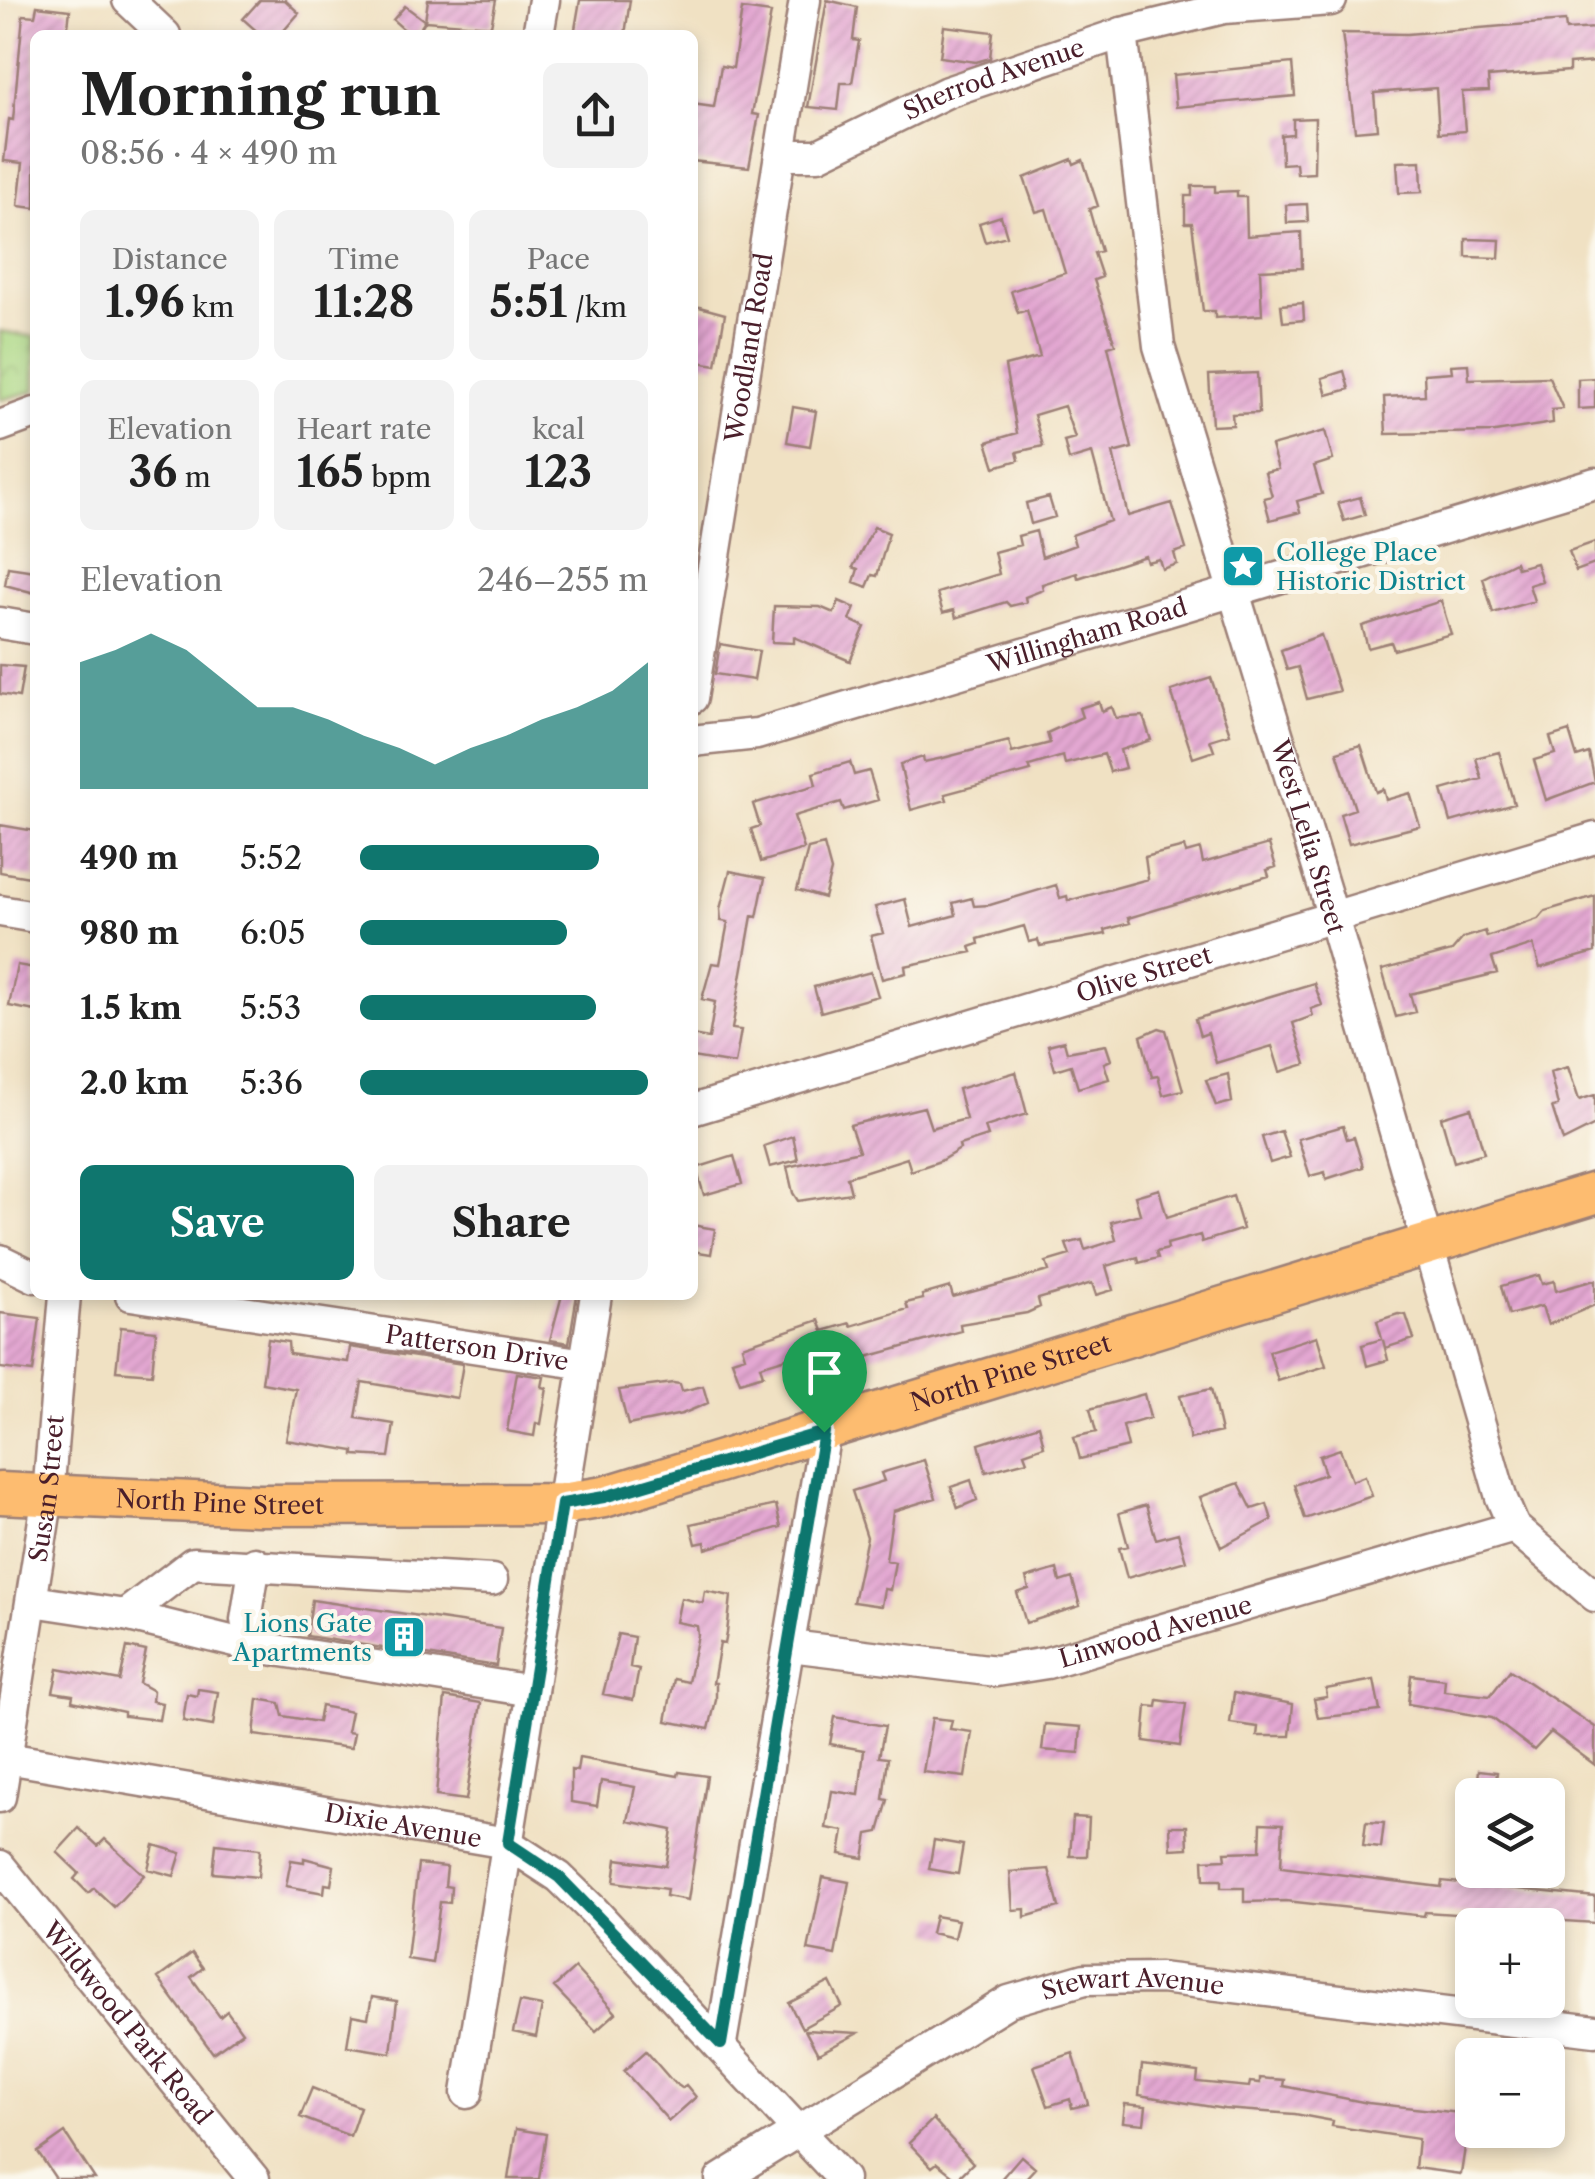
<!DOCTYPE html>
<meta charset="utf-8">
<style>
:root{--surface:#fff;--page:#f2f2f2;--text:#222;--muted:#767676;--accent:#0f766e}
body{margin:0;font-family:"Libre Caslon Text",serif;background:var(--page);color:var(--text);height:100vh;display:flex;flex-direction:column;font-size:38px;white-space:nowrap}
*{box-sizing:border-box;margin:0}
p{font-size:32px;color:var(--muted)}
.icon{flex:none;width:55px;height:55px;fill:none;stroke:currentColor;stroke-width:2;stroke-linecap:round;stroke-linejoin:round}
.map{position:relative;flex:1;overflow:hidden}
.sheet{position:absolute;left:30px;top:30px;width:668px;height:1270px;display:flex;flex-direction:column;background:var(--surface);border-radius:15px;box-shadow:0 5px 15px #0003}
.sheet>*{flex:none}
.fabs{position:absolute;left:1455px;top:1778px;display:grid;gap:20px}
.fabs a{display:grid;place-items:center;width:110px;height:110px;border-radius:15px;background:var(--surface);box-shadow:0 5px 15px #0003;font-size:50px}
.pin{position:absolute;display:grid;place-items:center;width:85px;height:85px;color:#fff;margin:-102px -42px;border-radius:50% 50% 50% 0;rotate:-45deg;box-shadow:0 0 10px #0007}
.pin .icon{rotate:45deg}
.round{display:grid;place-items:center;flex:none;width:105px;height:105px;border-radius:15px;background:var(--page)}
.summary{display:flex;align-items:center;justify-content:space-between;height:170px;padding:0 50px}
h1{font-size:55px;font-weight:700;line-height:75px}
.figures{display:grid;grid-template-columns:repeat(3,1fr);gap:15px;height:170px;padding:10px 50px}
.figures div{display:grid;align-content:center;border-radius:15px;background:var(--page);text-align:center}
.figures b{font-size:42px;font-weight:700}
.figures small{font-size:28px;font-weight:400}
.figures p{font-size:28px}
.chart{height:280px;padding:20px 50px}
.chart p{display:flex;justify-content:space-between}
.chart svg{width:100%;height:180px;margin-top:10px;fill:var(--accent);opacity:.7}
.primary-button{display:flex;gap:20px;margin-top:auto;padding:20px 50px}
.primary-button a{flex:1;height:115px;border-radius:15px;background:var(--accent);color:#fff;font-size:40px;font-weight:700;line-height:115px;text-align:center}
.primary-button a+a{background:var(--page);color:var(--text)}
ul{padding:0 50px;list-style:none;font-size:32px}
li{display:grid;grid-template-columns:160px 120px 1fr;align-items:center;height:75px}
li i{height:25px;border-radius:12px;background:var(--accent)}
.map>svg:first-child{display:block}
</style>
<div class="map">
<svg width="1595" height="2179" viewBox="0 0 1595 2179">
<defs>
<pattern id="park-crowns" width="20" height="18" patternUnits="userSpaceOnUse" patternTransform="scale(2.5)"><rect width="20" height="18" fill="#acd885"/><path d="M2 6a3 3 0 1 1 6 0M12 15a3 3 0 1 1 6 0" fill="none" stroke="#96b973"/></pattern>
<pattern id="building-hatch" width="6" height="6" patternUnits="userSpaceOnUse" patternTransform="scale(2.5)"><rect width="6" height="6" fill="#e3a7d2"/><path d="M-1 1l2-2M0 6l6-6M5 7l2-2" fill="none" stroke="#c48fb4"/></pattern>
</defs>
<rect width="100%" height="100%" fill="#fbf7ec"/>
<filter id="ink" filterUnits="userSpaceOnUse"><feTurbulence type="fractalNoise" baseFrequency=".01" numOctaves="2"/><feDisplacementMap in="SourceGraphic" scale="20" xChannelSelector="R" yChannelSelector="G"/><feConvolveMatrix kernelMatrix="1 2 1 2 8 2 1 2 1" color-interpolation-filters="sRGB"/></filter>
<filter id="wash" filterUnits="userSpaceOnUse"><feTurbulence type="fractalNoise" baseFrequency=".0048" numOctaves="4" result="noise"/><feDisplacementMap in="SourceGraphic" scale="40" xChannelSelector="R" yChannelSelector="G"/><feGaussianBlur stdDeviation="2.25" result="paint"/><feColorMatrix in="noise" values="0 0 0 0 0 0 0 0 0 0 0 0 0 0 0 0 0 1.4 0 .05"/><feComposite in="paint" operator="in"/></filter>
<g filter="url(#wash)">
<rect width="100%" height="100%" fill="#f0e1c3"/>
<path fill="url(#park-crowns)" stroke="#7b7c58" stroke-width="2.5" d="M0 331 35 337V391L0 400Z"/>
<g id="blocks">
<path fill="url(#building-hatch)" d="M260 0H285L299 13 280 35H261L243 19Z
M428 0H496L491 26 425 21 416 35H410L393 20 405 6 425 21Z
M580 0H630L625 35H574Z
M827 0 857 7 853 40 859 41 852 83H841L838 110 808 107Z
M37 6 70 10 67 35H35V208L18 206 23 163 4 161 9 119 13 120 23 15 35 16Z
M742 9 771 13 752 114 759 115 749 167 692 161V104L714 107 721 66 733 68Z
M1565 21 1566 30 1595 28V62L1569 64V71L1488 77 1489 91 1462 92 1465 131 1439 133 1436 88 1374 93 1377 129 1355 131 1342 33 1407 34Z
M944 26 993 32 990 58 976 62 940 57Z
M1292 63 1295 96 1176 107 1173 75Z
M1315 118 1314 173 1297 174 1296 163 1282 164 1281 135 1293 134V119Z
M1072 159 1074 164 1083 160 1098 206 1089 209 1101 251 1094 253 1102 277 1094 280 1115 344 1108 346 1132 448 1113 453 1128 516 1172 503 1186 549 1174 553 1177 564 1162 569 1159 559 1147 562 1145 556 1078 578 1077 573 1042 584 1043 590 1025 597 1026 602 1010 606 1006 602 956 618 954 610 943 613 937 593 999 574 994 552 1020 545 1018 536 1036 531 1042 557 1075 545 1072 535 1110 521 1092 453 1069 460 1064 441 1075 438 1064 406 1034 415 1043 446 1017 452 1019 460 995 467 987 442 1017 433 1005 366 1040 357 1027 310 1018 313 1011 291 1065 273 1046 209 1036 212 1024 178Z
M1421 161 1422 192 1399 193 1397 162Z
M1192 186H1215V192L1237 191V197H1246L1247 236 1301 232 1302 268 1260 270 1262 315 1215 318V311H1203L1192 223H1185V196H1192Z
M1307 204 1308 222 1287 223 1286 205Z
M1001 216 1007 236 985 242 979 223Z
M1466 239 1500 240 1499 258 1466 257Z
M1303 303 1304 320 1283 322 1281 305Z
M692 305 725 314 716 365 692 361Z
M1468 364 1469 379 1549 377 1563 409 1552 410 1553 423 1495 432 1386 434 1384 397 1425 395 1424 374 1452 372 1451 365Z
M1344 371 1349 389 1327 395 1322 378Z
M1257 373 1259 413 1232 414 1233 425 1212 426 1209 375Z
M1595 378V408L1578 409V379Z
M793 407 816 411 810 446 787 442Z
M1325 431 1333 460 1314 466 1322 494 1297 501 1300 512 1270 520 1264 498 1272 496 1265 472 1278 469 1271 446Z
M1049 497 1055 517 1031 524 1026 503Z
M1360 497 1365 515 1344 521 1338 503Z
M874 527 889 533 877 576 872 575 867 587 854 582 858 569 853 567Z
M1595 542V564L1576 571 1569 551Z
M1515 562 1517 568 1536 563 1542 581 1529 585 1534 601 1493 613 1483 578Z
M8 567 35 571V593L5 585Z
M839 601 855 608 850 620 865 627 850 661 794 637V643L772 642 774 606 820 607 834 613Z
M1441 601 1451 634 1394 650 1391 642 1368 648 1362 626Z
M1321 635 1339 691 1307 699 1298 667 1287 670 1281 650Z
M720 644 759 651 754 680 715 674Z
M0 665 24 667 19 697 0 694Z
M1211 678 1230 734 1210 740 1214 751 1193 758 1171 691Z
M1099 702 1102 711 1112 707 1116 718 1143 716 1151 740 1120 750 1125 768 1110 772 1104 754 1065 764 1063 756 1029 766 1031 771 945 794 947 800 911 810 900 764 923 757 924 762 943 758 1009 741 1012 753 1050 743 1047 733 1082 717 1079 708Z
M1569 731 1577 757 1589 753 1595 782 1546 800 1534 760 1555 754 1550 737Z
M1361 745 1376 792 1383 789 1386 800 1410 793 1420 826 1349 844 1340 814 1355 809 1337 752Z
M1499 752 1514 804 1451 822 1442 790 1482 779 1476 758Z
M850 762 854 775 869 771 878 800 844 810 841 802 794 816 804 849 761 862 751 829 760 826 753 804 816 785 813 773Z
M0 825 35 831V878L0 872Z
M1269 844 1276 867 1267 870 1269 876 1128 918 1130 923 1105 930 1106 934 1040 946 1038 940 1029 942 1024 926 978 939 979 944 970 947 972 952 905 966 906 973 882 979 871 936 883 933 875 907 905 899 912 927 956 915 953 903 972 898 974 906 990 905 1056 885 1060 898 1067 896 1068 901 1148 879 1145 857 1184 847 1186 853 1200 849 1203 863Z
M824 845 831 871 824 898 797 890 808 849Z
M730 871 765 878 757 917 752 916 732 1029 741 1030 735 1064 692 1057V1035L709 1038 715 1002 702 999 712 963 720 964 728 922 721 921 720 909Z
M1595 896V952L1540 968 1533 945 1492 958 1497 973 1410 994 1415 1012 1396 1017 1382 970 1452 951 1463 938 1485 931 1487 937 1538 919 1545 911Z
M17 965 35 968V1011L9 1006Z
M871 972 878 996 821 1012 814 987Z
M1314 983 1322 1005 1311 1009 1313 1016 1293 1023 1306 1064 1280 1072 1272 1046 1216 1063 1208 1033 1200 1036 1195 1019Z
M1159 1028 1166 1030 1183 1090 1163 1095 1158 1076 1152 1077 1141 1036Z
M1064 1041 1067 1052 1106 1045 1111 1060 1104 1063 1109 1079 1078 1088 1071 1065 1055 1070 1048 1045Z
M1568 1067 1579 1100 1595 1095V1125L1563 1141 1552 1107 1558 1106 1550 1072Z
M1016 1072 1027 1114 985 1127 988 1136 959 1145 960 1149 940 1161 911 1171 907 1158 847 1177 851 1193 798 1201 793 1193 787 1167 859 1151 850 1125 924 1107 931 1128 966 1119 958 1089Z
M1228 1074 1232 1102 1216 1106 1206 1080Z
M1471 1108 1484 1153 1454 1162 1441 1117Z
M1343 1126 1347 1139 1354 1137 1363 1167 1326 1179 1325 1172 1310 1176 1298 1139Z
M1281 1131 1290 1157 1270 1163 1262 1137Z
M793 1136 798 1160 770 1167 764 1146Z
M734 1156 742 1184 704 1195 696 1168Z
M1159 1189 1167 1217 1233 1196 1243 1229 1202 1242 1200 1235 1167 1244 1168 1249 1156 1252 1158 1258 1139 1263 1138 1257 1106 1266 1113 1290 1096 1295 1092 1283 1038 1299 1040 1307 1027 1313 960 1324 961 1331 802 1375 796 1355 760 1366 763 1375 740 1382 732 1360 745 1356 742 1346 819 1320 823 1331 850 1323 851 1326 908 1309 906 1303 923 1299 922 1295 950 1287 953 1297 1049 1271 1046 1262 1070 1255 1066 1244 1082 1240 1085 1250 1116 1240 1111 1222 1140 1214 1135 1196Z
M692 1225 715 1229 711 1254 692 1251Z
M1539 1275 1542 1284 1554 1281 1556 1291 1595 1280V1305L1548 1325 1542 1306 1509 1315 1501 1286Z
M562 1295H577L569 1343 550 1340Z
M0 1313 40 1318 33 1372 0 1368Z
M1398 1314 1406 1315 1414 1339 1385 1348 1383 1340 1388 1360 1367 1366 1362 1345 1382 1339 1377 1321Z
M121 1327 156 1331 152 1374 116 1371Z
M1317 1336 1326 1366 1278 1381 1269 1351Z
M268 1339 288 1342 289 1354 348 1362 350 1347 463 1364 457 1398 362 1382 356 1418 394 1424 389 1457 354 1455V1451L286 1440 296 1389 262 1383Z
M517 1373 544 1377 542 1387 547 1388 541 1424 536 1423 534 1436 507 1431Z
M673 1383 680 1384 682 1391 703 1386 708 1403 682 1414 628 1425 619 1390Z
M1211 1389 1221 1432 1190 1439 1180 1396Z
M1144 1394 1150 1418 1123 1426 1128 1447 1080 1459 1074 1437 1096 1432 1090 1409Z
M1039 1425 1044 1446 1024 1453 1027 1461 986 1472 979 1444Z
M1340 1449 1352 1481 1365 1476 1372 1496 1305 1519 1294 1485 1325 1474 1319 1456Z
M924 1460 936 1498 893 1511 886 1560 895 1562 890 1590 884 1589 881 1606 853 1602 867 1537 852 1491 884 1481 881 1473Z
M971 1480 977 1500 958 1508 951 1487Z
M1239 1483 1252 1509 1267 1504 1272 1520 1221 1547 1200 1497Z
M776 1505 781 1527 706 1549 705 1542 696 1544 691 1524Z
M1146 1505 1156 1539 1178 1533 1186 1561 1127 1578 1119 1548 1128 1546 1119 1513Z
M1057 1569 1060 1582 1072 1578 1080 1606 1026 1623 1017 1593 1029 1589 1026 1578Z
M705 1591 731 1596 727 1633 725 1644 720 1643 713 1683H716V1700L709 1729 666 1721 674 1679 688 1682 698 1635 697 1626 676 1622 681 1598 703 1603Z
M312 1600 501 1628 496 1666 307 1636Z
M618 1634 634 1637 630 1667 639 1669 633 1700 603 1694Z
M127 1647 146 1651 139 1683 153 1691 152 1701 162 1703 159 1720 124 1716V1712L72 1701 73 1695 53 1692 58 1669 120 1681Z
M1510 1670 1595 1727V1765L1551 1732 1534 1750 1492 1718 1408 1704 1411 1675 1445 1679 1444 1691 1490 1696Z
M1374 1680 1380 1711 1318 1718 1314 1699 1327 1697 1326 1689Z
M198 1689 218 1692 213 1726 183 1721 187 1694 197 1696Z
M1234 1693 1293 1704 1290 1736H1257L1258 1727 1230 1723Z
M445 1697 481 1703 466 1800 436 1796Z
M258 1699 280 1703 283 1716 318 1722 321 1706 351 1712 347 1732 354 1733 351 1748 254 1735Z
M1158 1700 1186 1704 1180 1746 1144 1741 1147 1706 1157 1707Z
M835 1717 885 1726 879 1757 888 1758 883 1799 888 1800 879 1832 868 1834 864 1858 840 1854 844 1831 826 1828 832 1791 859 1795 864 1750 830 1744Z
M932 1718 952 1720 950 1729 972 1732 965 1777 923 1772Z
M1045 1724 1081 1727 1079 1753 1042 1750Z
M579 1758 678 1776 679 1772 707 1776 688 1900 666 1896 667 1889 614 1882 617 1859 666 1866 672 1830 628 1821 635 1787 601 1781 597 1806 571 1802V1770L577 1771Z
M1479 1770 1497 1772 1495 1792 1477 1789Z
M1073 1817 1089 1818 1087 1856H1070Z
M1366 1822 1384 1823 1381 1848 1363 1846Z
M1261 1823 1283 1824 1281 1867 1441 1887 1442 1881 1595 1897V1923L1425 1912 1424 1916 1286 1901 1244 1902V1888H1221V1880H1204L1203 1860 1226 1859 1225 1852 1260 1851Z
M1170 1826H1187L1188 1848 1171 1849Z
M79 1828 98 1846 105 1839 144 1875 114 1907 94 1888 88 1893 74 1879 79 1873 57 1852Z
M934 1840 963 1845 958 1874 929 1869Z
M216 1844 260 1849 258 1877 213 1873Z
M154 1845 181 1853 174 1876 148 1869Z
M304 1858 334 1866 331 1885 325 1884 324 1893 286 1886 291 1860 304 1862Z
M418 1864 447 1867 445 1886 451 1887 450 1903 440 1902 432 1963 407 1959Z
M1049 1869 1059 1907 1025 1917V1909L1013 1910 1010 1872Z
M823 1877 849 1882 835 1955 808 1950Z
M935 1916 958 1920 954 1938 931 1933Z
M192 1953 203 1968 191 1977 220 2017 227 2011 242 2032 213 2053 158 1978Z
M575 1968 616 2013 596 2031 554 1987Z
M830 1982 842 2006 802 2028 789 2003Z
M372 1997 397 2001 391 2053 347 2046 352 2015 368 2018Z
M520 2002 542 2006 536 2037 513 2032Z
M805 2030 858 2033 818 2054Z
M646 2051 673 2082 682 2088 686 2085 696 2097 669 2121 624 2071Z
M1073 2053 1088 2104 1072 2108 1070 2099 1048 2106 1034 2066Z
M1142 2065 1198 2072 1197 2082 1249 2087 1250 2082 1260 2083V2078L1284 2080 1283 2086 1368 2103 1470 2114 1461 2174 1415 2168 1418 2139 1332 2126 1333 2121 1295 2114 1224 2109 1139 2095Z
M312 2088 360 2107 350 2136 300 2117Z
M1125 2104 1146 2106 1144 2124 1123 2122Z
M933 2119 973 2163 957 2179 937 2163 932 2167 909 2143Z
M516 2129 546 2134 539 2179H508Z
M65 2133 95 2179H56L38 2152Z
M1021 2156 1035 2168 1025 2179H1001Z"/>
</g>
</g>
<g filter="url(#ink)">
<use href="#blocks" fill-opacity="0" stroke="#9d8077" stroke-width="2.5"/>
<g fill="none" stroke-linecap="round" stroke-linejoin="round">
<g stroke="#9d8077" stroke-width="35">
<g id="minor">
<path d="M128 0 165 35"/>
<path id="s1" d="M1122 33 1159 346 1332 914 1501 1497 1514 1527 1595 1596"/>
<path d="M538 35 544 0"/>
<path id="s2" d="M780 155H818L947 92 1122 33 1224 8 1331 0"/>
<path d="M0 426 35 413"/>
<path d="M0 623 35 629"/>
<path id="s3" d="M692 698 805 0"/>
<path id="s4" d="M692 741 757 734 1595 483"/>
<path d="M0 911 35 917"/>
<path id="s5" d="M692 1110 1595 838"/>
<path d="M0 1260 35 1277"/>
<path id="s6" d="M131 1295 585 1364"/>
<path d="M33 1601 125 1615 193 1563 492 1580"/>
<path d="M125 1615 251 1646 532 1691"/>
<path d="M246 1620 255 1563"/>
<path id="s7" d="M790 1646 996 1671 1047 1663 1514 1527"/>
<path id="s8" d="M7 1758 507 1843 559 1877 593 1910 843 2179"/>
<path id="s9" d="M0 1797 48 1495 65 1295"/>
<path id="s10" d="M0 1866 254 2179"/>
<path d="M721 2043 825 1432"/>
<path d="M467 2093 596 1295"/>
<path id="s11" d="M721 2179 1009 2001 1085 1979 1160 1978 1595 2031"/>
</g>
</g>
<g stroke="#9d8077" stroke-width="45">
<g id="major">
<path id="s12" d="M0 1493 258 1505 562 1504 604 1497 1595 1193"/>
</g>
</g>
<use href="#minor" stroke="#fff" stroke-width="30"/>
<use href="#major" stroke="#fdbc6f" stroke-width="40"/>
</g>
</g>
<g fill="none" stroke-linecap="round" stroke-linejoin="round" filter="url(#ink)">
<g stroke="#fff" stroke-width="20">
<path id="route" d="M824 1432 721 2044 559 1877 508 1843 562 1504 604 1497Z"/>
</g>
<use href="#route" stroke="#0f766e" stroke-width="12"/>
</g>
<defs>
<g id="sight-square" transform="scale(2.25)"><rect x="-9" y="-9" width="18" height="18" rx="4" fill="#0f9aa8" stroke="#fbf7ec"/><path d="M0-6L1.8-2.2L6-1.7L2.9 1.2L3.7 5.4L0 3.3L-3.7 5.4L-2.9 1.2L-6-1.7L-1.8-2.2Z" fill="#fff"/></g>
<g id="building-square" transform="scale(2.25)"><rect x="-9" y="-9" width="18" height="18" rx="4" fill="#0f9aa8" stroke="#fbf7ec"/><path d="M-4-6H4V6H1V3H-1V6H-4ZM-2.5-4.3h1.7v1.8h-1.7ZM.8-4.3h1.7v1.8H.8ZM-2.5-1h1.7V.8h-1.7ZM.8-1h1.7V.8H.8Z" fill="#fff"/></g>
</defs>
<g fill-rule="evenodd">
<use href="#sight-square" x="1243" y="566"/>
<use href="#building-square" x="404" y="1637"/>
</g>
<g text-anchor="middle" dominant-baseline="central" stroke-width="8" stroke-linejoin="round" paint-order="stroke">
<g font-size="25" fill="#4a1f2b" stroke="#fbf7ec">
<text stroke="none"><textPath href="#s2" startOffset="230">Sherrod Avenue</textPath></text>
<text stroke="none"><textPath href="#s3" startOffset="355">Woodland Road</textPath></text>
<text stroke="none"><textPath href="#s4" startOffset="410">Willingham Road</textPath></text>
<text stroke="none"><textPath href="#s1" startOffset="828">West Lelia Street</textPath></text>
<text stroke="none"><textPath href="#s5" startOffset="472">Olive Street</textPath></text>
<text stroke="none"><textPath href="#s6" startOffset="350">Patterson Drive</textPath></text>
<text stroke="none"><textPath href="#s12" startOffset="1030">North Pine Street</textPath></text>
<text stroke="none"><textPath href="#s9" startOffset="312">Susan Street</textPath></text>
<text stroke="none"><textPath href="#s12" startOffset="220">North Pine Street</textPath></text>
<text stroke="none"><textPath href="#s7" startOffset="372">Linwood Avenue</textPath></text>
<text stroke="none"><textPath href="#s8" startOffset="402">Dixie Avenue</textPath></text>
<text stroke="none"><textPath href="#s11" startOffset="465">Stewart Avenue</textPath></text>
<text stroke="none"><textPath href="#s10" startOffset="202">Wildwood Park Road</textPath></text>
</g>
<g font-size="25" fill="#0d838f" stroke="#fbf7ec" text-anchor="start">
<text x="1276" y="552">College Place<tspan x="1276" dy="29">Historic District</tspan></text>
<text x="372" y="1623" text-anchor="end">Lions Gate<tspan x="372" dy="29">Apartments</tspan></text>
</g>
</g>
</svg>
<div class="fabs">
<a><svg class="icon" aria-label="layers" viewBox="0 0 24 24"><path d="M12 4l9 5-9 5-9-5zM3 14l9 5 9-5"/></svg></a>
<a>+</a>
<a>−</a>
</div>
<div class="pin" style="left:824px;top:1432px;background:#1e9e55"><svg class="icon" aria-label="arrive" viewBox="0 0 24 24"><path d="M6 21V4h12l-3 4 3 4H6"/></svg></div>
<section class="sheet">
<div class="summary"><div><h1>Morning run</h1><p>08:56 · 4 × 490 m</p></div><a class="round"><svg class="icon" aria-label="share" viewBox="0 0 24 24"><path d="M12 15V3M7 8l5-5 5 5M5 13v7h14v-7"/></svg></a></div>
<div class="figures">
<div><p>Distance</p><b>1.96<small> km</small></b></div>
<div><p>Time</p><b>11:28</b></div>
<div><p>Pace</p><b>5:51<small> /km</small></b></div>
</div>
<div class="figures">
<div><p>Elevation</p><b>36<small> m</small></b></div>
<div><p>Heart rate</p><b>165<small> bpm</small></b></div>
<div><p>kcal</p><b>123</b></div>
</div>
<div class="chart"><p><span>Elevation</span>246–255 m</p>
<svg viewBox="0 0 160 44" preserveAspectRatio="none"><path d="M0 44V13L10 10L20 6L30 10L40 17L50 24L60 24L70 27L80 31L90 34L100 38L110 34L120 31L130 27L140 24L150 20L160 13V44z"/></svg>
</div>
<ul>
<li><b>490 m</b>5:52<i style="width:83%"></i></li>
<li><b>980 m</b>6:05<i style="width:72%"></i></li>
<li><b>1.5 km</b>5:53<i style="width:82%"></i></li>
<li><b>2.0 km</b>5:36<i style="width:100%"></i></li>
</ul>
<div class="primary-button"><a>Save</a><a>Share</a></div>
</section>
</div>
